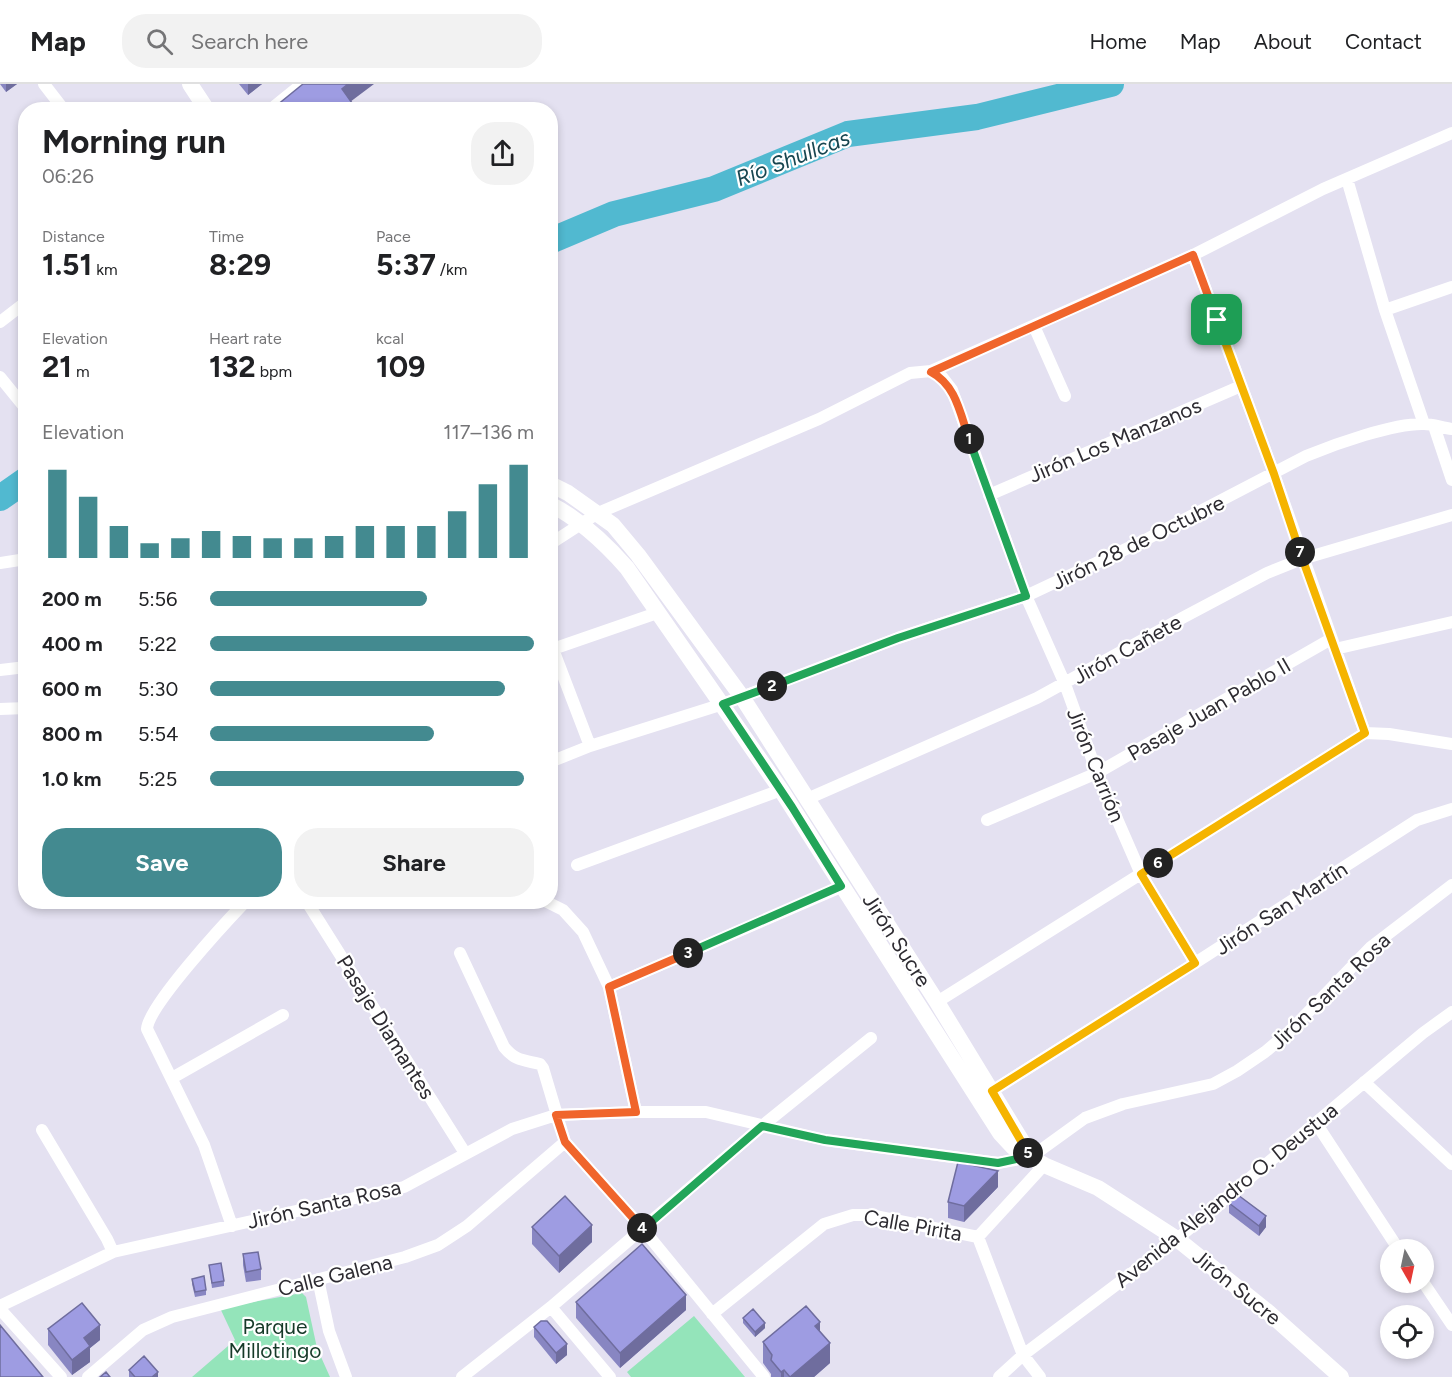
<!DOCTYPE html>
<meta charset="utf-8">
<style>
:root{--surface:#fff;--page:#f2f2f2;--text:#202124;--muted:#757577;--line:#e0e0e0;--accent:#438a90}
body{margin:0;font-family:Figtree,sans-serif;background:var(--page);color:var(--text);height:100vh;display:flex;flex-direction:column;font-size:22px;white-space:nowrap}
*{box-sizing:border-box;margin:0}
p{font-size:20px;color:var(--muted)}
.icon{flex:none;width:33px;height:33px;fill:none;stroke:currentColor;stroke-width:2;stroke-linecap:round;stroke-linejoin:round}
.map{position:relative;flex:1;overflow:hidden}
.details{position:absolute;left:18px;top:18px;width:540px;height:807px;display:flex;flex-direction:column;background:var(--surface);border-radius:24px;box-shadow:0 3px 9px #0003}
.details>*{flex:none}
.needle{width:39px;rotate:171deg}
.tools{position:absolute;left:1380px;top:1155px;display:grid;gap:12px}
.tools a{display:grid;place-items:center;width:54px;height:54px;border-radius:50%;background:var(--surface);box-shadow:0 3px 9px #0003;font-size:30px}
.pin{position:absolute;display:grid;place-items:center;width:51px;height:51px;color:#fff;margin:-26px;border-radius:12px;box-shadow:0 3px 9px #0006}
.km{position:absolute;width:30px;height:30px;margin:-15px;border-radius:50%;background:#222;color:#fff;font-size:16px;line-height:30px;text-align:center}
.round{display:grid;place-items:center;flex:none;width:63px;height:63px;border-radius:24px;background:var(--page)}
.headline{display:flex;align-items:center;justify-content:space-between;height:102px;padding:0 24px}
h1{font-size:33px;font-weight:700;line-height:45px}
.stats{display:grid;grid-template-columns:repeat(3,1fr);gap:9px;height:102px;padding:6px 24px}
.stats div{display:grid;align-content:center}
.stats b{font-size:30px;font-weight:700}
.stats small{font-size:16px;font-weight:400}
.stats p{font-size:16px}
.chart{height:168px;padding:12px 24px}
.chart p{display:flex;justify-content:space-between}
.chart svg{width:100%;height:108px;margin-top:6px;stroke:var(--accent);stroke-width:6}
.primary-button{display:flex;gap:12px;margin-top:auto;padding:12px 24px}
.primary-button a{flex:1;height:69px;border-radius:24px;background:var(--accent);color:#fff;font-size:24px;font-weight:700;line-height:69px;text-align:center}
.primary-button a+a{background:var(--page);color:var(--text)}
ul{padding:0 24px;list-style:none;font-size:20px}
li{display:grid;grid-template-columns:96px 72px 1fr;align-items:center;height:45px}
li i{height:15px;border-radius:8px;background:var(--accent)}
header{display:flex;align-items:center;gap:36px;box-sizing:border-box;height:84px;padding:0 30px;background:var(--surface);border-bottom:2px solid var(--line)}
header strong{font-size:28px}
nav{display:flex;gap:33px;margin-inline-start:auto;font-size:21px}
.search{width:420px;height:54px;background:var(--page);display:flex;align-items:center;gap:15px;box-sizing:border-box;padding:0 21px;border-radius:24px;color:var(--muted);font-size:22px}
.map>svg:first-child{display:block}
</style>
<header>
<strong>Map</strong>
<div class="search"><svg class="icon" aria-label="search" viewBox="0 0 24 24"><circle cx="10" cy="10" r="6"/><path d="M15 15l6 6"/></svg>Search here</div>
<nav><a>Home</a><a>Map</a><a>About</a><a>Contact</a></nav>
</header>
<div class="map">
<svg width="1452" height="1293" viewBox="0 0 1452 1293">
<rect width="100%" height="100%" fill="#e4e1f1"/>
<path fill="#94e4ba" d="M302 1209 306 1213 317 1264 330 1293H192L235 1256 220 1224Z
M694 1232 745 1293H631L627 1288Z"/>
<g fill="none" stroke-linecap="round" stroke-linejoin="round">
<path stroke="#51b9d0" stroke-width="26" d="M550 157 614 130 714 105 848 50 977 33 1111 0
M0 414 26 396"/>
<path stroke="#fff" stroke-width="12" d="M44 0 64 26
M270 26 302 0
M1347 95 1385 226 1424 340
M1193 171 1323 105 1452 49
M1385 226 1452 203
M0 238 26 218
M1034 242 1065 312
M931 287 1193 171 1274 390 1365 649
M0 293 26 325
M1434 342 1452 396
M989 411 1241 302
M550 460 598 429 819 335 910 289 931 287 942 293 952 306 1026 512 1065 600 1097 689 1141 790 1195 879
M0 479 26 475
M551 560 590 662
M1335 565 1452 538
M550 566 657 529
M0 586 26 583
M0 625 26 624
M550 678 590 662 723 620 898 554 1026 512 1143 457 1306 372C1335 360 1394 339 1424 340 1433 340 1443 344 1452 345
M807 715 1037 614 1184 533 1267 489 1302 475 1452 431
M987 736 1097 689 1331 555
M577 781 781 706
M307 818 465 1069
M547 818 563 826 583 848 609 903 636 1028
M460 869 504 963C515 977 524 976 540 980L543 984 565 1058 643 1145 764 1293
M609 903 841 803
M937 918 1365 649 1389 650 1452 660
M172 994 283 931
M1364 998 1452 1080
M992 1007 1195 879 1417 736 1452 725
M1316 1039 1399 1166
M42 1046 107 1155 113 1168
M232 1142 204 1061 147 945C148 922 226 838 245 818
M978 1153 1023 1271 1040 1293
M318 1195 329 1247 346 1293
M1423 1198 1452 1241
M0 1222 113 1168 404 1103 512 1045 556 1031 636 1028H706L825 1056 998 1079 1031 1073 1085 1034 1123 1020 1213 1000 1237 987 1265 968 1290 947 1371 863 1452 801
M551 1223 610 1293
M0 1225 61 1293
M712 1230 824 1140 853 1131H870L978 1153 1044 1081
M88 1293 143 1246 172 1233 405 1173 438 1161 467 1142 565 1058
M462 1293 551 1223 762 1042 871 954
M999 1293 1023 1271 1177 1155 1423 949 1452 928"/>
<path stroke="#fff" stroke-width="16" d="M190 0 207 26
M550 400 568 409 613 441 638 471 742 613 937 918 1029 1069
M550 420C581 436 605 459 627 484L781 706 1000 1049 1013 1063 1044 1081 1098 1104 1177 1155 1268 1228 1341 1293"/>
</g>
<path fill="#8886c2" d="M0 0H17L6 8Z
M239 0H262L248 11Z
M998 1103 964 1138 948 1134V1118Z
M1229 1119 1266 1143 1259 1152 1229 1129Z
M532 1143 592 1158 559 1189 532 1160Z
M243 1170 261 1185V1196L246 1198 243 1181Z
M209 1181 224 1197V1202L212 1204Z
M192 1195 206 1206V1211L195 1213 192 1200Z
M576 1218 686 1226 620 1284 576 1234Z
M743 1234 765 1244 755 1253 743 1239Z
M534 1243 567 1271 556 1280 534 1253Z
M48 1245 100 1256 90 1264V1278L72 1291 48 1261Z
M820 1247 830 1279 814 1293H771V1290L763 1279V1258Z
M129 1286 158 1293H129Z"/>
<path fill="#6f6d9e" d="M6 0H17L6 8Z
M248 0H262L248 11Z
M348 0H374L342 24V5Z
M998 1087V1103L964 1138V1122Z
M1266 1132V1143L1259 1152V1142Z
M592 1141V1158L559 1189V1172Z
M686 1211V1226L620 1284V1269Z
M820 1238V1259L815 1242Z
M765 1239V1244L755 1253V1248Z
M100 1241V1256L90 1264V1278L72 1291V1276L84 1254Z
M830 1259V1279L814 1293H790Z
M567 1260V1271L556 1280V1269Z
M784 1286V1293H781V1288Z
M158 1288V1293H152Z"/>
<path fill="#9e9ce2" stroke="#6f6d9e" stroke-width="1.5" d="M303 0H348L342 5 357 26H271Z
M958 1078 998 1087 964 1122 948 1118Z
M1238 1111 1266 1132 1259 1142 1229 1119Z
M565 1112 592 1141 559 1172 532 1143Z
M642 1160 686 1211 620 1269 576 1218Z
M258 1168 261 1185 246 1188 243 1170Z
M221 1179 224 1197 212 1199 209 1181Z
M204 1192 206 1206 195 1208 192 1195Z
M82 1219 100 1241 84 1254 90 1262 72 1276 48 1245Z
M806 1222 820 1238 815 1242 830 1259 790 1293 784 1286 781 1288 771 1276 772 1271 763 1258Z
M753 1225 765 1239 755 1248 743 1234Z
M541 1237H547L567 1260 556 1269 534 1243Z
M0 1241 43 1293H0Z
M144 1272 158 1288 152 1293H135L129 1286Z
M106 1288 110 1293H100Z"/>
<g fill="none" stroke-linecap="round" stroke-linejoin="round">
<g stroke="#fff" stroke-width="12">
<path id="split-1" d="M969 355C960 329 956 301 931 288L1193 171 1217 236"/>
</g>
<g stroke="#fff" stroke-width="12">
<path id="split-2" d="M772 602 898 554 1026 512 969 355"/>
</g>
<g stroke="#fff" stroke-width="12">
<path id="split-3" d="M688 869 841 802 792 723 723 620 772 602"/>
</g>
<g stroke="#fff" stroke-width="12">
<path id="split-4" d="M642 1144 565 1058 556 1031 636 1028 609 903 688 869"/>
</g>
<g stroke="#fff" stroke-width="12">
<path id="split-5" d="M642 1144 643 1145 762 1042 825 1056 998 1079 1031 1072 1028 1069"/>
</g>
<g stroke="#fff" stroke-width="12">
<path id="split-6" d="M1028 1069 992 1007 1195 879 1141 790 1158 779"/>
</g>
<g stroke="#fff" stroke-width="12">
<path id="split-7" d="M1158 779 1365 649 1300 468"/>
</g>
<g stroke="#fff" stroke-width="12">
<path id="split-8" d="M1217 236 1274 390 1300 468"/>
</g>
<use href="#split-1" stroke="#f0652b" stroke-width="8"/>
<use href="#split-2" stroke="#22a559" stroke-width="8"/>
<use href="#split-3" stroke="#22a559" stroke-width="8"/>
<use href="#split-4" stroke="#f0652b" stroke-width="8"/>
<use href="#split-5" stroke="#22a559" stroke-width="8"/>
<use href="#split-6" stroke="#f5b400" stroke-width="8"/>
<use href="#split-7" stroke="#f5b400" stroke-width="8"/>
<use href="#split-8" stroke="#f5b400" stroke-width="8"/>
</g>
<g text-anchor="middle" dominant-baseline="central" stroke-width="4.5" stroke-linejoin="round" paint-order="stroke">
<g font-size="21" fill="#2d2b31" stroke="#fff">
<text transform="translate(1115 356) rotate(-23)">Jirón Los Manzanos</text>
<text transform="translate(1138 458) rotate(-26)">Jirón 28 de Octubre</text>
<text transform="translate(1127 565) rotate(-29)">Jirón Cañete</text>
<text transform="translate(1209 625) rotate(-30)">Pasaje Juan Pablo II</text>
<text transform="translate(1096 681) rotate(68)">Jirón Carrión</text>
<text transform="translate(1281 824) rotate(-33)">Jirón San Martín</text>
<text transform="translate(897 856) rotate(57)">Jirón Sucre</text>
<text transform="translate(1330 907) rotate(-44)">Jirón Santa Rosa</text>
<text transform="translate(386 943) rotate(58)">Pasaje Diamantes</text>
<text transform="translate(1226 1111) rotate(-39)">Avenida Alejandro O. Deustua</text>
<text transform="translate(324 1120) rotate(-13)">Jirón Santa Rosa</text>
<text transform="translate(913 1141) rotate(10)">Calle Pirita</text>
<text transform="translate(335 1191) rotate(-14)">Calle Galena</text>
<text transform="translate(1237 1203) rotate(39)">Jirón Sucre</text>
</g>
<g font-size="21" fill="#163a29" stroke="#fff">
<text x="275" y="1242">Parque<tspan x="275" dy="24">Millotingo</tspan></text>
</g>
<g font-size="22" font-style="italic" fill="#174650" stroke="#fff">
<text transform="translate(793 74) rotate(-21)">Río Shullcas</text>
</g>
</g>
</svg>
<div class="tools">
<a><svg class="needle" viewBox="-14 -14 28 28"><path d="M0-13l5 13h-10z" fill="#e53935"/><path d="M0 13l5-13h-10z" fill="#757577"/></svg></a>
<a><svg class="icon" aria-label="locate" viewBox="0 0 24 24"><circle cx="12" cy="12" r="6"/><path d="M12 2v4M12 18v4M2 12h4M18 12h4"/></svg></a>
</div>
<div class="pin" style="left:1217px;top:236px;background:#1e9e55"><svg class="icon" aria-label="arrive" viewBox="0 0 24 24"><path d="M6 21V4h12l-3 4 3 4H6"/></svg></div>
<b class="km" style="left:969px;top:355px">1</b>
<b class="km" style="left:772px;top:602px">2</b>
<b class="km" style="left:688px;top:869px">3</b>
<b class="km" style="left:642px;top:1144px">4</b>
<b class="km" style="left:1028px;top:1069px">5</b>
<b class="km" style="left:1158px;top:779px">6</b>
<b class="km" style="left:1300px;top:468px">7</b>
<section class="details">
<div class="headline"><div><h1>Morning run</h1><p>06:26</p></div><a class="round"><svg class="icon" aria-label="share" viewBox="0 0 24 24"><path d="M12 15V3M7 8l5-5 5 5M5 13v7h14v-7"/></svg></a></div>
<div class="stats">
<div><p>Distance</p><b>1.51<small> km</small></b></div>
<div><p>Time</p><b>8:29</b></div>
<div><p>Pace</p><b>5:37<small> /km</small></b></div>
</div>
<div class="stats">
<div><p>Elevation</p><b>21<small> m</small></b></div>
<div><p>Heart rate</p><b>132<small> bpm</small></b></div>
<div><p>kcal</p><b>109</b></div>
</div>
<div class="chart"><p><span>Elevation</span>117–136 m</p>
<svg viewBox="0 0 160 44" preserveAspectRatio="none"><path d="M5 44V8M15 44V19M25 44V31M35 44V38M45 44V36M55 44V33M65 44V35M75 44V36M85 44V36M95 44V35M105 44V31M115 44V31M125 44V31M135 44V25M145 44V14M155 44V6"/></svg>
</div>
<ul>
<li><b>200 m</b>5:56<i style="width:67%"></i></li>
<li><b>400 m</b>5:22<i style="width:100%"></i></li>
<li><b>600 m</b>5:30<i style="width:91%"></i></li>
<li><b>800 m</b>5:54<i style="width:69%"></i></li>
<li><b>1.0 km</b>5:25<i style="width:97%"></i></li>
</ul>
<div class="primary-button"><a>Save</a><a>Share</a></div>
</section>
</div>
